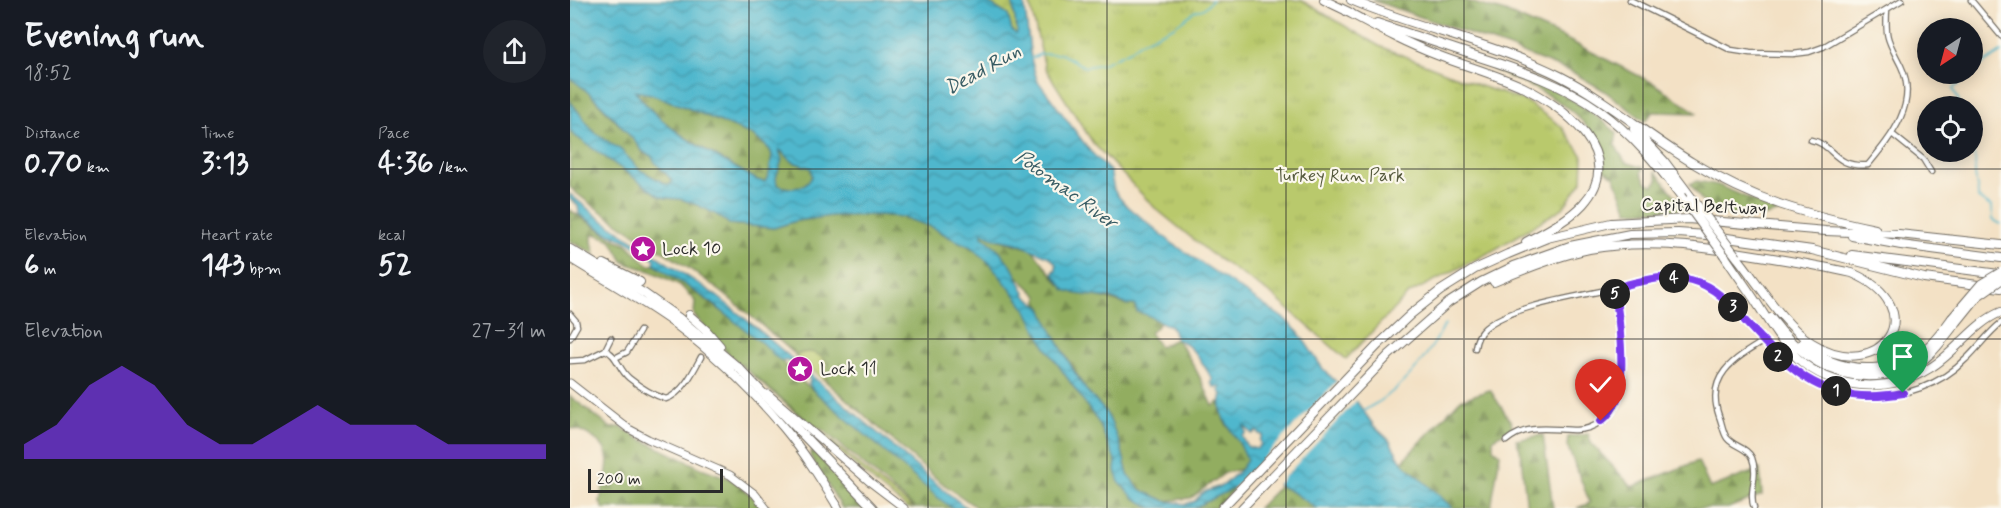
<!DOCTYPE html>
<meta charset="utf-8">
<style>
:root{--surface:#171b24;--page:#20242c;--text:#f1f3f6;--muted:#9ea1a6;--accent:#7c3aed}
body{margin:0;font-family:Mynerve,sans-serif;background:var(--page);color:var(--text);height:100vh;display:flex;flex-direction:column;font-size:22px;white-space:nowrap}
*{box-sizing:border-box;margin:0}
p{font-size:20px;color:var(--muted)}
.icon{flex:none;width:33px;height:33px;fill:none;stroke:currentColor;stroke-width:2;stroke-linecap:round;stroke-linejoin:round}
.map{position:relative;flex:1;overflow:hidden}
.panel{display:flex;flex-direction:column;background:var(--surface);width:570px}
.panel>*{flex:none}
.needle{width:39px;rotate:216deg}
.fabs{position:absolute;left:1347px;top:18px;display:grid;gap:12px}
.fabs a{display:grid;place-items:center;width:66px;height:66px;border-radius:50%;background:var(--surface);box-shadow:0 3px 15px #0003;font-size:30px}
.scale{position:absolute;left:18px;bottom:15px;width:135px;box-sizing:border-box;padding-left:6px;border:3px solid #2b2b2b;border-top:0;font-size:16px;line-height:21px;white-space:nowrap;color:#2b2b2b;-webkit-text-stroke:4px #fbf7ec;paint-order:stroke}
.pin{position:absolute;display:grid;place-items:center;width:51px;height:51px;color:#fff;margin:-62px -26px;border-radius:50% 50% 50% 0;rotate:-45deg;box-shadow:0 0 6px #0007}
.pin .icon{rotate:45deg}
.km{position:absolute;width:30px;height:30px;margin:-15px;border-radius:50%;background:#222;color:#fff;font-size:16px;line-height:30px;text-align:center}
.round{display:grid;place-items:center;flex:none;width:63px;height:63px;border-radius:32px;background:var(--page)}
.overview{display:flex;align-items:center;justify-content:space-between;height:102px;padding:0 24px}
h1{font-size:33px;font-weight:800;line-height:45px}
.stats{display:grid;grid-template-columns:repeat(3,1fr);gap:9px;height:102px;padding:6px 24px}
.stats div{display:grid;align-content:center}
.stats b{font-size:30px;font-weight:800}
.stats small{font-size:16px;font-weight:400}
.stats p{font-size:16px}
.chart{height:168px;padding:12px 24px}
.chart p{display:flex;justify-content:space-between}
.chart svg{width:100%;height:108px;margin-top:6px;fill:var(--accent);opacity:.7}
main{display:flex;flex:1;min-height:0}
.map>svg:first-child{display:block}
</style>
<main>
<section class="panel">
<div class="overview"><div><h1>Evening run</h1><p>18:52</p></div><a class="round"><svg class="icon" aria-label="share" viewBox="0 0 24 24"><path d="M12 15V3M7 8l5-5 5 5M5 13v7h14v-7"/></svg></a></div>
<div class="stats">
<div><p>Distance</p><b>0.70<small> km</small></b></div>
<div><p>Time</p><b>3:13</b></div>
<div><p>Pace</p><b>4:36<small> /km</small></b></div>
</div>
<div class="stats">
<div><p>Elevation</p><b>6<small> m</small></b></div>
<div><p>Heart rate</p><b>143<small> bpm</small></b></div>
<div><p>kcal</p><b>52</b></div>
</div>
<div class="chart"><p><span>Elevation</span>27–31 m</p>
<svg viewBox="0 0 160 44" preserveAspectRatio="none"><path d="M0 44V38L10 30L20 14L30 6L40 14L50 30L60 38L70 38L80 30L90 22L100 30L110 30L120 30L130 38L140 38L150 38L160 38V44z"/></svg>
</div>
</section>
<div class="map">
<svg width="1431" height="508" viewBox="0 0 1431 508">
<defs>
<pattern id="forest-firs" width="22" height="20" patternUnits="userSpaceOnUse" patternTransform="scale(1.5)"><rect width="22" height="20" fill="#92ad60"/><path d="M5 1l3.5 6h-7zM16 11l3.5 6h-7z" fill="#778d4f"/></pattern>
<pattern id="park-tufts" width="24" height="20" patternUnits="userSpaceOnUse" patternTransform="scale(1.5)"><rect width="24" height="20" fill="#b9c96c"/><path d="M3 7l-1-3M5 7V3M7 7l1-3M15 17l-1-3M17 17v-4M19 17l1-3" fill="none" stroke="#9fad5e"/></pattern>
<pattern id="water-waves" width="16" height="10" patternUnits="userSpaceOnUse" patternTransform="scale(1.5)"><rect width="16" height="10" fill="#4fb7cd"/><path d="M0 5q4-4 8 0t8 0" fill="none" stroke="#4295a7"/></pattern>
</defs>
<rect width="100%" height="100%" fill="#fbf7ec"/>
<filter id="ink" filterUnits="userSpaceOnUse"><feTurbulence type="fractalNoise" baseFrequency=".0167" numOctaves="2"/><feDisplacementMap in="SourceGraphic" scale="12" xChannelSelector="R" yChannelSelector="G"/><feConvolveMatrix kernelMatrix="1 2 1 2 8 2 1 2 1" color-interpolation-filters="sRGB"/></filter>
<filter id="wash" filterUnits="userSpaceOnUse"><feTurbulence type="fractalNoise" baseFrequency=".008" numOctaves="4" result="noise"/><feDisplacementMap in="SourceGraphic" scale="24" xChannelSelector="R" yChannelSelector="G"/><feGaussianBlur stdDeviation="1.35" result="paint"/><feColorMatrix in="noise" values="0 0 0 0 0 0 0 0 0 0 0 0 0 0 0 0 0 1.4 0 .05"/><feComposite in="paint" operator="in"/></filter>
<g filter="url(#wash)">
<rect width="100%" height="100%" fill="#f3e1c5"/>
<path fill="#b9c96c" stroke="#727a4c" stroke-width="1.5" d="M242 351 249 354 258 363 256 380 260 385 225 356 228 353Z
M168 362 306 479 343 508H337L311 488Z"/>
<path fill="url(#forest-firs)" stroke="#5e6c46" stroke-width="1.5" d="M802 0H893L935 12 992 37 1083 83 1127 113 1083 112 1075 121 1033 90 1004 73 937 47Z
M923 66C974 82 1007 98 1047 133L1045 145 1055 162 1073 168 1071 173 1076 182 1083 186 1088 180 1085 171 1116 209 1058 211 1044 176 1034 170C1027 112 976 93 928 72L923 69Z
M0 78 13 87 64 140 74 154 81 156 102 181 100 186 70 170 51 150 24 132 0 101Z
M65 91 81 94 115 107 180 134 193 143 200 150 202 155 199 174 195 182 187 180C143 153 96 133 65 91Z
M0 130 4 135 90 196C97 199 102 198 109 199 122 201 150 215 159 224L204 228 226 221 261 216 309 215 332 217 362 227 381 238 401 247 422 266 457 309 475 346 529 423 546 462 545 470 564 498 582 508H407L368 480 260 385 256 380 258 363C248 352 239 349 226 355 195 328 164 300 130 276 89 247 44 224 5 192L0 187Z
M208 149 223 162 241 168 242 177C233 190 221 190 207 185L206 182Z
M1127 181 1148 185 1202 209 1207 213 1192 217 1141 213 1120 184Z
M0 210 44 239 57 244 78 265H85C125 290 162 318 198 348 213 360 220 374 238 386L382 508H345L253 430 239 422 159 355 124 315 125 301 110 285 81 271 58 264 53 261 41 240 25 234 22 236V242L25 254 0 241Z
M412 232 423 238 462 249 490 285 558 305H565L567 312 581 315 590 323 580 333 590 347 606 339C622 359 633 383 643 406L649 402 654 421 672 446 678 460 671 469 655 473 621 498 595 501 574 493 563 483 558 475 551 447 540 420 535 411 516 390 479 327 472 308 468 304V296L446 275 429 250 412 236Z
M920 390 941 422 943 430 928 435 923 440V448L930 454 921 508H876L829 465 890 400Z
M0 396 41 428 51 427 68 438 131 468 161 479 183 497 193 508H33L30 502C33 480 48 455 26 440 18 434 10 429 0 428Z
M1018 434 1021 443 1062 487 1128 461 1140 488 1190 469 1192 495 1158 508H1007L1020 503 997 445 998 437Z
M973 435 983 508H957L950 449 946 440Z
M242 451 246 454 299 508H272L240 456Z
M668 485 646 508H624Z
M710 486 724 493 746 508H688Z"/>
<path fill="url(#park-tufts)" stroke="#727a4c" stroke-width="1.5" d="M414 0H442L447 32 446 34 442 30 438 15Z
M459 0H731L809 46 910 86 955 101 991 126 1013 156 1012 181 993 208 924 250 838 294 776 359 701 294 640 253 585 208 523 143 475 68Z"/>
<path fill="url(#water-waves)" stroke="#3d717c" stroke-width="1.5" fill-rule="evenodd" d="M0 0H414L438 15 442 30 446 34 447 32 442 0H454L461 59 467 80 520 151 540 171 544 190 548 196 555 204 602 243 716 320 729 333 753 369 787 402 804 426 819 440 832 462 883 508H746L724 493 705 483 678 481 624 508H582L564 498 549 482 545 470 546 462 529 423 475 346 456 309 422 266 401 247 381 238 362 227 332 217 309 215 261 216 226 221 204 228 159 224C150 215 122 201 109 199 102 198 97 199 90 196L4 135 0 130V101L24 132 51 150 70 170 96 184H101L102 181C96 172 86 166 81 156 71 153 68 144 61 137 42 116 23 94 0 78ZM65 91 81 94 115 107 180 134 193 143 200 150 202 155 199 174 195 182 187 180C144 154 95 133 65 91ZM209 149 223 162 241 168 242 177C233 190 221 190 207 185L206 178 212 160ZM412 232 423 238 446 243 480 257 486 264V271L484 270 483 274 495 290 507 294 540 298 558 305H565L567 312C583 315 586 322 601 326L606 339C625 346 633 365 643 380L641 383 644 387H651L649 391 652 394C644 419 671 437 677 460L671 469 655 484 632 493 625 501 616 504 595 501 569 489 558 475 551 447 540 420 535 411 516 390 505 373 480 327 472 308 457 297 442 267 429 250 412 236ZM674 425 682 434 687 431 689 434 693 435 690 440 691 444 687 449 678 447 672 436 676 433Z
M0 194 28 217 147 296 189 330 370 487 397 508H382L371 500 243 390 239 384 240 379 218 361C209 362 204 356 199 349L142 303 84 264 85 259 59 242 34 231 9 214 8 205 0 199Z"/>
<path fill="#f3e1c5" d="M768 380 788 399 705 487 692 484H678L662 491Z"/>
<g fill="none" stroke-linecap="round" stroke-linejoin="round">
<path stroke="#4fb7cd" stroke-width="1.5" d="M459 60 470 54H491L515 67 532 64 559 51 571 42 605 26 625 11 633 9 642 0
M1402 71 1431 52
M1391 106 1383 89 1399 74
M1402 151C1407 161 1405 161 1405 171 1405 180 1408 188 1408 198L1422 207 1423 220 1431 224
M793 412C799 406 807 404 813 399 839 380 860 353 875 324"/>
</g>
</g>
<g filter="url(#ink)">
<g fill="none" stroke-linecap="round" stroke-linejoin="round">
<g stroke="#716b61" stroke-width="7">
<path id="minor" d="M1060 0 1161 50 1180 53 1223 54 1239 52 1253 47 1332 0
M1401 0 1431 36
M1322 134 1353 159 1361 172
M1241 140C1264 144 1263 168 1298 165 1321 137 1349 104 1331 66 1318 40 1315 39 1317 9
M0 314 6 321 7 326 0 338
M905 348C906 340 909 333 915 328 939 307 1004 297 1036 290 1053 286 1071 280 1089 278 1102 277 1116 277 1129 282 1148 290 1161 305 1174 319 1210 360 1239 394 1297 396 1333 398 1371 385 1396 359 1408 348 1418 333 1431 323
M35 350 41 338
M45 358 57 352 70 331
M0 361 15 360 35 350C47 354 49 370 59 378 70 387 83 395 96 399 113 393 123 372 131 357
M936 441C957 423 981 430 1006 430 1025 430 1042 416 1048 398 1055 372 1049 315 1044 288
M1184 508C1178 491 1189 476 1182 458 1177 447 1164 447 1157 438 1153 433 1152 423 1149 416 1135 376 1164 359 1194 341"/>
</g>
<g stroke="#716b61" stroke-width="9">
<path id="secondary" d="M0 383 59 429 78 439 160 475 185 494 196 508
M198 394 300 482 334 508"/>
</g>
<g stroke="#716b61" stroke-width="10">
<path id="primary" d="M0 249 75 294 109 318 169 368
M0 258C35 280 72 300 105 324 145 354 182 390 214 428 234 452 250 478 266 504
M34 264 70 282
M119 315 136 330 150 346"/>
</g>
<g stroke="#716b61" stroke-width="10">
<path id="motorway" d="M754 0 781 13
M781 0C849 29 924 43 990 76 1037 100 1078 136 1123 163 1185 201 1235 214 1305 229
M776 11C806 27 835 43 867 55 895 66 925 74 953 87 994 107 1058 155 1013 204 997 221 976 231 956 242
M807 23C842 35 877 46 912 58 953 71 994 85 1029 110 1062 134 1087 164 1111 196
M1064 129 1094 161 1121 197
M1282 236 1331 245 1431 258
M1154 255C1165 272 1177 288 1188 305 1215 348 1234 379 1290 385 1314 387 1339 381 1360 368 1386 353 1402 324 1431 312
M1282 255 1429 274
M924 282C954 269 986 256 1019 249 1068 240 1116 245 1165 252 1204 258 1243 264 1282 273 1364 308 1311 386 1242 343 1214 326 1188 283 1167 257
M1201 318C1229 356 1266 382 1314 375 1331 372 1348 366 1360 354 1370 345 1378 332 1387 322
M1232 343C1241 349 1250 357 1260 361 1289 373 1329 370 1354 350 1365 342 1374 329 1382 318
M169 368 303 508
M266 504 268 508
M652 508 808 345 841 314 870 291 905 269 938 254 977 238 1041 223 1118 219 1256 231 1329 234 1431 245
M672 508 819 355 878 303 911 282 944 266 1000 246 1060 234 1108 233 1136 235 1242 250 1354 278 1431 288"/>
</g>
<use href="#minor" stroke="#fff" stroke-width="4.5"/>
<use href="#secondary" stroke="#fff" stroke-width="7"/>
<use href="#primary" stroke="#fff" stroke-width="8"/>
<use href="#motorway" stroke="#fff" stroke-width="8"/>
<g stroke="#716b61" stroke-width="10" stroke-linecap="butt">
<path id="motorway-bridge" d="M1111 196 1154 255
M1121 197 1167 257
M1382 318 1411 284 1431 272
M1387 322 1408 296 1431 280"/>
</g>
<use href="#motorway-bridge" stroke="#fff" stroke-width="8"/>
</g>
</g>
<g fill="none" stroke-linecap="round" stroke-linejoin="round" filter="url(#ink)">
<g stroke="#fff" stroke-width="12">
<path id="route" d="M1031 421C1039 415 1044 408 1047 399 1056 375 1049 314 1044 288 1069 282 1095 273 1121 280 1144 286 1160 303 1175 321 1223 374 1256 407 1333 393"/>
</g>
<use href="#route" stroke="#7c3aed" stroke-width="8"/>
</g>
<path fill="none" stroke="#2b2b2b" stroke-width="1.5" stroke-opacity="0.55" d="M179 0V508M358 0V508M537 0V508M716 0V508M894 0V508M1073 0V508M1252 0V508M0 169H1431M0 339H1431"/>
<defs>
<g id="sight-disc" transform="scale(1.35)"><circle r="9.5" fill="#b5179e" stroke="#fbf7ec"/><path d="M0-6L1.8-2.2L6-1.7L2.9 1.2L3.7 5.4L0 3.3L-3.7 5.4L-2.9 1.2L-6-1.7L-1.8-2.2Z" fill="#fff"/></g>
</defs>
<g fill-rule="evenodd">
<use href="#sight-disc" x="73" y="249"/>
<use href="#sight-disc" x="230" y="369"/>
</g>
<g text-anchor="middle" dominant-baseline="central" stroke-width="4.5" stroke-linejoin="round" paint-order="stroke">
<g font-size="18" fill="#565a3e" stroke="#fbf7ec">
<text x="770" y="176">Turkey Run Park</text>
</g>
<g font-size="18" fill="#2b2b2b" stroke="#fbf7ec">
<text transform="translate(1134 207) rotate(2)">Capital Beltway</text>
</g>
<g font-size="18" fill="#2b2b2b" stroke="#fbf7ec" text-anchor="start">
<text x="92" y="249">Lock 10</text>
<text x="250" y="369">Lock 11</text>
</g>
<g font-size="20" font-style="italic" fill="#385c64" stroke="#fbf7ec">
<text transform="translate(413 70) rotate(-29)">Dead Run</text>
<text transform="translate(496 190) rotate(36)">Potomac River</text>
</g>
</g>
</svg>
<div class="fabs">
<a><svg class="needle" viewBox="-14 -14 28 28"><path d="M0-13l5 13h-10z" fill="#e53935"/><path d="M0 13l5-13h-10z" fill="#9ea1a6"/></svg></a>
<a><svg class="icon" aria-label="locate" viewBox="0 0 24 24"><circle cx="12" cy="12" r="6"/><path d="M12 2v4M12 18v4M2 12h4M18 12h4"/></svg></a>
</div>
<div class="scale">200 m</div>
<div class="pin" style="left:1333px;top:393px;background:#1e9e55"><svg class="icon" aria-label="arrive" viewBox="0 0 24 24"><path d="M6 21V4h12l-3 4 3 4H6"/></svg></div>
<div class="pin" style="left:1031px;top:421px;background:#d93025"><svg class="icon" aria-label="check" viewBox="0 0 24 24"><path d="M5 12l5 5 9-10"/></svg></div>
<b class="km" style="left:1266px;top:391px">1</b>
<b class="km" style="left:1208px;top:357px">2</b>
<b class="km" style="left:1163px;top:307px">3</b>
<b class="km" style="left:1104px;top:278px">4</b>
<b class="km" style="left:1045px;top:294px">5</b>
</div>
</main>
